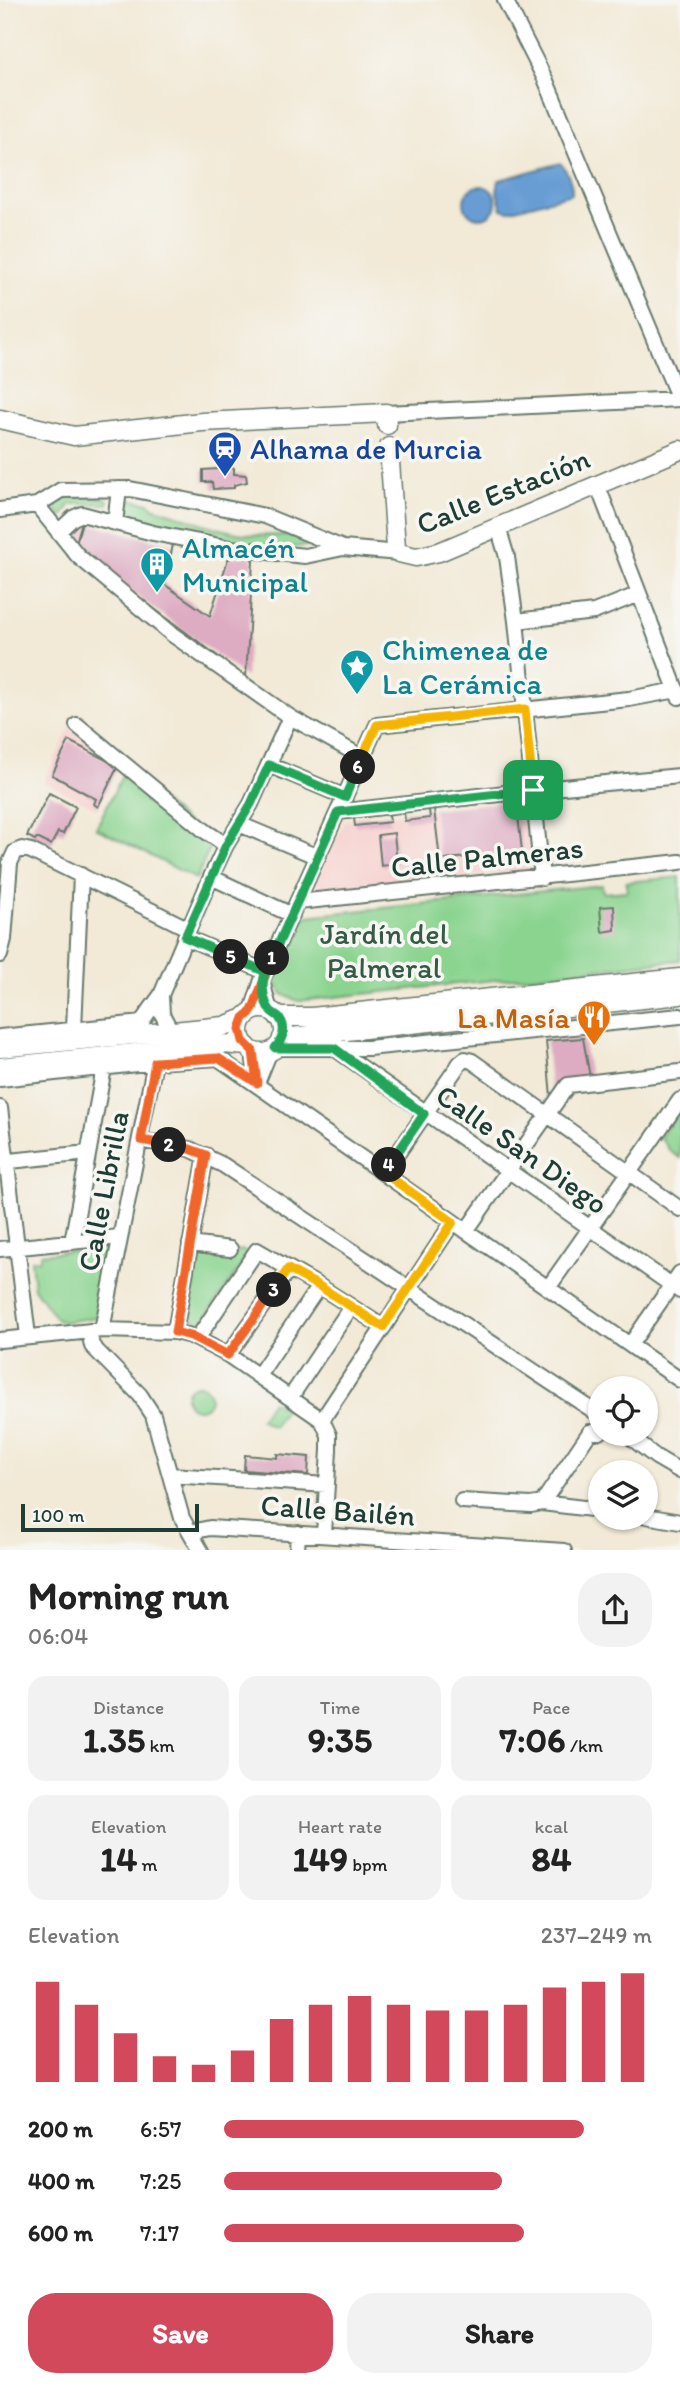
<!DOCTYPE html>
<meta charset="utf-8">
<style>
:root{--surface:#fff;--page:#f2f2f2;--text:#222;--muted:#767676;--accent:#d1495b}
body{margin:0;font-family:Itim,sans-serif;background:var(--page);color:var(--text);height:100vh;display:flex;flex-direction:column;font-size:26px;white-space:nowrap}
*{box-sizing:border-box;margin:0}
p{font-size:23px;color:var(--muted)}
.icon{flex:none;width:38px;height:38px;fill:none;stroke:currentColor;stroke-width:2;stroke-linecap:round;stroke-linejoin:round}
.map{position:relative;height:1550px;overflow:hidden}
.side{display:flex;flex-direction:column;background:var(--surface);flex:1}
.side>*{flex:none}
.fabs{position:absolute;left:588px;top:1376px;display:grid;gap:14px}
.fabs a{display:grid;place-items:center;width:70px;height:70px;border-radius:50%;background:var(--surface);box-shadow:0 2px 5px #0004;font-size:35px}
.scale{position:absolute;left:21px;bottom:18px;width:178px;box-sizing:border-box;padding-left:7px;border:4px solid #1f3d34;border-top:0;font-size:19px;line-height:24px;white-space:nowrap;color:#1f3d34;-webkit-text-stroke:5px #f6f6f2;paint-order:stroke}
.pin{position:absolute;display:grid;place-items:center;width:60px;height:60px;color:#fff;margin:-30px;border-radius:14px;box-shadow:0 4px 10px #0006}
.km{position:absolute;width:35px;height:35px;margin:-18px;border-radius:50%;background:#222;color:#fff;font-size:19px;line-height:35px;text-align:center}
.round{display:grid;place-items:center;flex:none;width:74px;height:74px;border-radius:28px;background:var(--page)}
.headline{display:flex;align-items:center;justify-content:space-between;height:119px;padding:0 28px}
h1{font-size:38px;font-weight:800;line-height:52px}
.metrics{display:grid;grid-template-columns:repeat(3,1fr);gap:10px;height:119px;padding:7px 28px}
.metrics div{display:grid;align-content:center;border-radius:18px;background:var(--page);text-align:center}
.metrics b{font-size:35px;font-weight:800}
.metrics small{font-size:19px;font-weight:400}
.metrics p{font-size:19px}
.chart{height:196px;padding:14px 28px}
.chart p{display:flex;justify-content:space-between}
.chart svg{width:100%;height:126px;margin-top:7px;stroke:var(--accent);stroke-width:6}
.primary-button{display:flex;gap:14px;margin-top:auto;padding:14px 28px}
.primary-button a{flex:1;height:80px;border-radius:28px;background:var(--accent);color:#fff;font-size:28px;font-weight:800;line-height:80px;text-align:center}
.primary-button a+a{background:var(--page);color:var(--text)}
ul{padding:0 28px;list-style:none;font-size:23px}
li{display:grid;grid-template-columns:112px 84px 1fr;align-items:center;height:52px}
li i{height:18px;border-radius:9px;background:var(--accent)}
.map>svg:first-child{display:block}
</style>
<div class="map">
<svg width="680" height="1551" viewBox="0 0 680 1551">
<rect width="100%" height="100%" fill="#f6f6f2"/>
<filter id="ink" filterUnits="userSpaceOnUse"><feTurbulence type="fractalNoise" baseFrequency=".0143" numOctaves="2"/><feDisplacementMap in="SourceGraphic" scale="14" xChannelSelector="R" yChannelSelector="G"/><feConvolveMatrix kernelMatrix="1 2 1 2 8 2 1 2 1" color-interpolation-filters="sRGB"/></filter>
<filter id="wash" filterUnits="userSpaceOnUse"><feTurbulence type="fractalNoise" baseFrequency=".00686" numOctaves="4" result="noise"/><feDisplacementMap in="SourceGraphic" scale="28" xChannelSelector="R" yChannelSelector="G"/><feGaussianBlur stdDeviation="1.57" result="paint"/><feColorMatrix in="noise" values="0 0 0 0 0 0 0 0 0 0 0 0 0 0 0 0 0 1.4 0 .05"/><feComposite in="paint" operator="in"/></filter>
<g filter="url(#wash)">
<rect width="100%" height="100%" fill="#f2e9d6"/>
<path fill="#f7d0ce" d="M70 727 118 766 97 809 44 782Z
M520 800 524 802 531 865 528 870 323 892 317 888 316 882 345 820Z"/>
<path fill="#8bd490" stroke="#558862" stroke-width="2" d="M68 496 105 498 108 500V504H71L61 518 54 504 56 500Z
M131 500 149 503 155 508C187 517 218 531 251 535 270 537 293 531 309 543L308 546C270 550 226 543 188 536L185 530 126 516 122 518 123 503Z
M125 770 212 844 196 879 96 828Z
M680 877V960L298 1001 282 994 274 980 298 922 307 916 602 885 603 893 627 891 626 882Z
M680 1110V1158L671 1152 660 1137Z
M109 1248 96 1317 64 1322 57 1320 34 1288 31 1260 40 1259V1254Z
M242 1250 249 1254 201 1324 191 1319 193 1306 191 1303 195 1283 192 1281 202 1256H227L229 1253Z
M186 1397a12 12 0 1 1 24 0a12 12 0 1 1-24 0Z
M272 1401 285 1409 273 1427 260 1419Z"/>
<path fill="#689dd4" stroke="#446d84" stroke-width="2" d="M560 163C567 169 573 185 572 194L508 211 502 209 497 192 499 180Z
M464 202a16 16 0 1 1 32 0a16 16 0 1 1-32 0Z"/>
<g id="blocks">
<path fill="#deacc2" d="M234 468V474L246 475 247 482 234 485V488L213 489 212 482H203V470Z
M82 522 173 545 164 584 210 616 228 559 238 556 250 557 253 561 246 677 125 587 76 543Z
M69 741 118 766 98 807 94 804 96 799 52 775Z
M49 793 76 807 63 834 58 832 51 845 37 838 35 840 27 836Z
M520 800 524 802 526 815 518 816 522 851 440 860 434 809Z
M429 810 430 818 405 821 404 812Z
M389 814 390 822 355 826 354 818Z
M394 833 397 864 381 866 378 835Z
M614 906 615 930 602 932 600 907Z
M583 1038 590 1077 551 1097 546 1041Z
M277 1454 309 1457 308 1475 244 1470 245 1455 277 1458Z"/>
</g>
</g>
<g filter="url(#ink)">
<use href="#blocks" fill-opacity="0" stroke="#69796d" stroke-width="2"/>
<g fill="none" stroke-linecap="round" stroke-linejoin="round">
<g stroke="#69796d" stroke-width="18">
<path id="minor" d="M505 0 546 81 679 399
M386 413 680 399
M597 484 679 697
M37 505 78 556 173 635 290 717 362 757
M0 510 37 505 61 490 130 489 265 516 343 548 399 553
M115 523 119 489
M498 527 507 557 516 621 542 878
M58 532 73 518 82 514 153 533 230 548 305 556 343 548
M516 621 594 612 639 594
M77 725 205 831 226 845
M269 765 345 797
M338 812 532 790 680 776
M239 824 318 857
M211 877 292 915
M298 902 680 862
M185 937 266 972
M0 955 4 939 10 863 15 852 22 849 31 851 189 929
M263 985 270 1011
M161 996 162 1014 171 1031
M252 1011 262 980 377 725 629 699 677 690
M74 1028 81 875
M132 1035 161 995 211 877 226 845 251 804 290 717
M0 1037 142 1023
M275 1048H368L680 1016
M334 1048 680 1291
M253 1051 256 1078
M0 1079 155 1062 218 1058 680 1380
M257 1083 270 1051
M0 1108 28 1336
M141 1140 190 1149 223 1165 600 1415
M0 1162 88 1153
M384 1173 460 1063 465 1059 472 1061 680 1209
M466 1231 568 1085 680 1072
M72 1242 104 1068
M190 1244 230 1249
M0 1249 120 1237
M548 1288 680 1100
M102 1330 155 1062
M89 1331 92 1346 140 1395 153 1415 182 1518 201 1551
M175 1332 206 1155
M197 1339 257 1250 319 1286 383 1327
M0 1340 102 1330 175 1332 191 1336 228 1355 322 1420
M630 1345 680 1273
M228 1355 288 1270
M258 1376 319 1286
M290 1398 351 1307
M322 1420 453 1222
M322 1420 329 1435V1450L324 1534
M625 1433 656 1457 680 1471
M170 1475 327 1485
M462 1501 531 1505 542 1503 600 1510
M542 1503 590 1432H600
M646 1516 680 1522
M191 1532 210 1528 564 1551
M297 1551 298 1533"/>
</g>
<g stroke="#69796d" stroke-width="21">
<path id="major" d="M0 419 74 436 202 422 386 413 387 425
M389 447 396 548 399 553 416 557 439 552 680 450
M240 1031a22 22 0 1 1 44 0a22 22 0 1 1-44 0Z
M278 1017H312L680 978
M282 1038 680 995
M0 1048 224 1026 244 1018
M0 1067 223 1044 247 1046"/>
</g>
<use href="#minor" stroke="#fff" stroke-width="14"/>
<use href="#major" stroke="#fff" stroke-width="18"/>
</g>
</g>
<g fill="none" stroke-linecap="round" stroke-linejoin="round" filter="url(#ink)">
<g stroke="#fff" stroke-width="14">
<path id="split-1" d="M272 958 338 812 533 790"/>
</g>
<g stroke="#fff" stroke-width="14">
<path id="split-2" d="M169 1145 141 1140 155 1062 218 1058 257 1083 253 1051 243 1041 240 1029 244 1018 252 1011 272 958"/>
</g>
<g stroke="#fff" stroke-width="14">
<path id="split-3" d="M169 1145 190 1149 206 1155 175 1332 191 1336 228 1355 274 1290"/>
</g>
<g stroke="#fff" stroke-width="14">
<path id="split-4" d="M274 1290 288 1269 319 1286 383 1327 453 1222 384 1173 389 1165"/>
</g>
<g stroke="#fff" stroke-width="14">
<path id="split-5" d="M231 957 266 972C261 981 263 1001 270 1010 272 1013 276 1014 279 1017 287 1028 283 1039 275 1048H334L424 1114 389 1165"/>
</g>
<g stroke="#fff" stroke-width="14">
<path id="split-6" d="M231 957 185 937 226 845 251 804 269 765 345 797 358 767"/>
</g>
<g stroke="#fff" stroke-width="14">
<path id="split-7" d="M358 767 377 725 525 709 533 790"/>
</g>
<use href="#split-1" stroke="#22a559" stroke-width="9"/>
<use href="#split-2" stroke="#f0652b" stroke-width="9"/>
<use href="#split-3" stroke="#f0652b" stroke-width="9"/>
<use href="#split-4" stroke="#f5b400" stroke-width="9"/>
<use href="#split-5" stroke="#22a559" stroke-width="9"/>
<use href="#split-6" stroke="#22a559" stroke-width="9"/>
<use href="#split-7" stroke="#f5b400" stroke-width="9"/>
</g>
<defs>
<g id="station-pin" transform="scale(1.75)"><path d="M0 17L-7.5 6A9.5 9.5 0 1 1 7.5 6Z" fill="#1a4fb4" stroke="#f6f6f2"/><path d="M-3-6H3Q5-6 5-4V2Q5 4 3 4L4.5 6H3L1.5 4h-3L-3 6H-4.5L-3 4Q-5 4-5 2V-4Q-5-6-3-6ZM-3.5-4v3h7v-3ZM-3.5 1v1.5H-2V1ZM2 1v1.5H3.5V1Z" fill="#fff"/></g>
<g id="building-pin" transform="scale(1.75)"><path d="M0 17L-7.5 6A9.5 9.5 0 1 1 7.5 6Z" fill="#0f9aa8" stroke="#f6f6f2"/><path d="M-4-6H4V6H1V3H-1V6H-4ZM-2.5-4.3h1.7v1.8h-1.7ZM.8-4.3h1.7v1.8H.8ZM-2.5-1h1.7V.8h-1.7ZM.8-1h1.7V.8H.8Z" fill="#fff"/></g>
<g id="sight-pin" transform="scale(1.75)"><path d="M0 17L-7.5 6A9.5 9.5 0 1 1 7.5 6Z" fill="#0f9aa8" stroke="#f6f6f2"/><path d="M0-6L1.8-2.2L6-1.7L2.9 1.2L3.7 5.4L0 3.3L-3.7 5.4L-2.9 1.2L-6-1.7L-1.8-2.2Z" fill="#fff"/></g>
<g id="restaurant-pin" transform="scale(1.75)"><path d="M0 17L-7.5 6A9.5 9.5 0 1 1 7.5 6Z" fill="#e8710a" stroke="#f6f6f2"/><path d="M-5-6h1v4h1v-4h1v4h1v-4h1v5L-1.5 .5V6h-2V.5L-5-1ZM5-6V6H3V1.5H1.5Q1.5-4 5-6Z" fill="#fff"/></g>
</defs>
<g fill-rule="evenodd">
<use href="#station-pin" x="225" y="448"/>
<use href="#building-pin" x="157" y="564"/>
<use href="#sight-pin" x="357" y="666"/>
<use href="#restaurant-pin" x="594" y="1017"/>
</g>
<g text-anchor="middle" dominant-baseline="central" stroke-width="7" stroke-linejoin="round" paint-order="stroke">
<g font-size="30" fill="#164399" stroke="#f6f6f2" text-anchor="start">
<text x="250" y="448">Alhama de Murcia</text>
</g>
<g font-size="30" fill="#1f3d34" stroke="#f6f6f2">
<text transform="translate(503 491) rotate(-22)">Calle Estación</text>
<text transform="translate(487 857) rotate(-6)">Calle Palmeras</text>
<text transform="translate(522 1149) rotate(35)">Calle San Diego</text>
<text transform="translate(103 1191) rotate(-79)">Calle Librilla</text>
<text transform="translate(338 1510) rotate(4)">Calle Bailén</text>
</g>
<g font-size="30" fill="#0d838f" stroke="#f6f6f2" text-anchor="start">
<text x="182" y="547">Almacén<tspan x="182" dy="34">Municipal</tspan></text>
<text x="382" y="649">Chimenea de<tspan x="382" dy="34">La Cerámica</tspan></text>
</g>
<g font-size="30" fill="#355b46" stroke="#f6f6f2">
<text x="384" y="933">Jardín del<tspan x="384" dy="34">Palmeral</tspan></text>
</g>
<g font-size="30" fill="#c56008" stroke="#f6f6f2" text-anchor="end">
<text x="570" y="1017">La Masía</text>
</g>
</g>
</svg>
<div class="fabs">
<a><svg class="icon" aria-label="locate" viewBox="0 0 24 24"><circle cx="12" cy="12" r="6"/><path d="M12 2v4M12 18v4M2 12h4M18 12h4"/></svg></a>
<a><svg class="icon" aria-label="layers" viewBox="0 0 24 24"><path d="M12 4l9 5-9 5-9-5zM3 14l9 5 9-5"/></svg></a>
</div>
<div class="scale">100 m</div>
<div class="pin" style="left:533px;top:790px;background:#1e9e55"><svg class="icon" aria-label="arrive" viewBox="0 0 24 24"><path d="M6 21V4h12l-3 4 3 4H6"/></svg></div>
<b class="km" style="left:272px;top:958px">1</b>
<b class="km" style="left:169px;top:1145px">2</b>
<b class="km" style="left:274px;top:1290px">3</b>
<b class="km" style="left:389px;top:1165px">4</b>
<b class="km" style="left:231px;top:957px">5</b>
<b class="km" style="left:358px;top:767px">6</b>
</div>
<section class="side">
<div class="headline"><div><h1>Morning run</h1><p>06:04</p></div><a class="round"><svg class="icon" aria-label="share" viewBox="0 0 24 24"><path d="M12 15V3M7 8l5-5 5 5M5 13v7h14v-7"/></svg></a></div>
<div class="metrics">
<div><p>Distance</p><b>1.35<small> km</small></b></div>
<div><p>Time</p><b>9:35</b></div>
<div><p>Pace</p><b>7:06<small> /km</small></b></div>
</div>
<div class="metrics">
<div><p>Elevation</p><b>14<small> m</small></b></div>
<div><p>Heart rate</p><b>149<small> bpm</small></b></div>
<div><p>kcal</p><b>84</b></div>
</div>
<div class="chart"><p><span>Elevation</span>237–249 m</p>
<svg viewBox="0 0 160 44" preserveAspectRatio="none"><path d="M5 44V9M15 44V17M25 44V27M35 44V35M45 44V38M55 44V33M65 44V22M75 44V17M85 44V14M95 44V17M105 44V19M115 44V19M125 44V17M135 44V11M145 44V9M155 44V6"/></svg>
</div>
<ul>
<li><b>200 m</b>6:57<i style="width:84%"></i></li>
<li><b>400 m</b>7:25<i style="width:65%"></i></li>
<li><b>600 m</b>7:17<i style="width:70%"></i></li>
</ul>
<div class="primary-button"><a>Save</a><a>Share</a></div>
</section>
